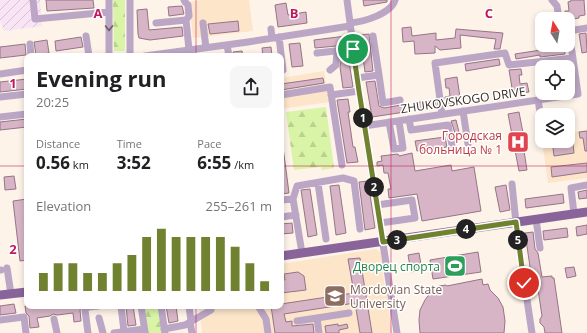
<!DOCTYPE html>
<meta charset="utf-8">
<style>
:root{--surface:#fff;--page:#f6f6f6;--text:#202124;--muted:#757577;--accent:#708130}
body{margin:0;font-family:"Open Sans",sans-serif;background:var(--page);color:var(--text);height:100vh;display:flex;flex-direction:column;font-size:15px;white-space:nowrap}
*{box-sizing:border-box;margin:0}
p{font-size:13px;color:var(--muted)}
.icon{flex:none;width:22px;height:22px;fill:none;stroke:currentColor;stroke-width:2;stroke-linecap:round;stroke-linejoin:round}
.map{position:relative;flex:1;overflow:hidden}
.side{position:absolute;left:24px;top:53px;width:260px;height:256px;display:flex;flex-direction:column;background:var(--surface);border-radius:8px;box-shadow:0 2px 6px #0003}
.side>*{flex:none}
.needle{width:26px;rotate:349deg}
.controls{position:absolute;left:535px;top:12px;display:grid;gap:8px}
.controls a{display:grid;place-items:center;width:40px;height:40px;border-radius:8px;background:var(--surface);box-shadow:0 2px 6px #0003;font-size:20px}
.pin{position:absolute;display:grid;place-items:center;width:34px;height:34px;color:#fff;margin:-17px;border:2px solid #fff;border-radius:50%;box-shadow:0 1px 4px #0007}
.km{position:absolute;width:20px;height:20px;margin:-10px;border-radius:50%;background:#222;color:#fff;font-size:11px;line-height:20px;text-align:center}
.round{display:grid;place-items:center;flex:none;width:42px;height:42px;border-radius:8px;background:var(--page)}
.head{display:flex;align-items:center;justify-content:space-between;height:68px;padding:0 12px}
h1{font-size:22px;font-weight:700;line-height:30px}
.figures{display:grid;grid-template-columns:repeat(3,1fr);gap:6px;height:68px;padding:4px 12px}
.figures div{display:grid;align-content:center}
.figures b{font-size:17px;font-weight:700}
.figures small{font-size:11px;font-weight:400}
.figures p{font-size:11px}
.chart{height:112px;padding:8px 12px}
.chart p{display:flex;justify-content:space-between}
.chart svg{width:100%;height:72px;margin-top:4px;stroke:var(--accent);stroke-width:6}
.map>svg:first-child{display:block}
</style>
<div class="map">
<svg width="587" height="333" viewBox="0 0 587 333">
<defs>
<pattern id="industrial-furrows" width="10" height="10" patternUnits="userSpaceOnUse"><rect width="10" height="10" fill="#f8e4f4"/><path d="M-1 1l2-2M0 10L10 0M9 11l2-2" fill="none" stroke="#d5c4d1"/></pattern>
<pattern id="forest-firs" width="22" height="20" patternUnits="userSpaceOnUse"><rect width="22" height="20" fill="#d9f4a7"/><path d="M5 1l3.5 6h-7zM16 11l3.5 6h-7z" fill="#bbd18f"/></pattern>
</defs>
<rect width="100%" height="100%" fill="#fdf3e8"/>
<path fill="#fce5c9" d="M202 0H249L253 31 193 38 189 2Z
M324 71 329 102 281 109V78Z
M587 130V178L548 183 542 141H568V133Z
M376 249 381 253 383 261 381 263 385 288H387L389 304 388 307 392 333H202L199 306H281V264Z"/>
<path fill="url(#industrial-furrows)" d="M0 0H40L42 26 4 31 0 21Z"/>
<path fill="url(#forest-firs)" d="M113 0H125V51H114Z
M326 107 334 168 322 170 321 167 294 170 286 112Z
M144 306H159L163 333H147Z"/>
<path fill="#d7b5c6" stroke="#957586" d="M46 0H93L94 8 47 11Z
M363 0H387V2L364 6Z
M571 0H584L585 15 579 16V18L568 20 567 15 565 16V11H569L568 2 571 1Z
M286 3 288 15 306 12 307 23 278 27 275 5Z
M182 6 184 14 169 16 168 7Z
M147 9 149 30 182 27 183 36 150 40 139 38 138 34 137 10Z
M238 21 239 31 210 34 208 24Z
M411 27 412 36 436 33V40L455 38 456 29 503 33 500 49H494L496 39 460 35 461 48 440 50 435 46V53L415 54 414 41 403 42 402 28Z
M586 33 587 52 582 53 579 34Z
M369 34 373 71 365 72 360 35Z
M346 36 347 45 315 48 314 40Z
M81 37 83 47 56 51 55 41Z
M47 40 49 53 36 55 34 42Z
M300 43 303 66 292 67 289 44Z
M25 44 26 55 0 58V47Z
M542 45 564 46 565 54 540 57V55L516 59 515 54 541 50Z
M271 47 272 56H263L262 48Z
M242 51 243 56H234L233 52Z
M348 55 353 87 343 88 340 67 342 56Z
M499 59 500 65 466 71 465 64Z
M521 69 522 75H519L520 84 527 83 529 92 513 94 509 70Z
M457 77 461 104 446 106 445 97 450 96 449 88H446L445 79Z
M323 78 324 83 281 90V84Z
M27 79V89L0 92V82Z
M375 81 379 106 384 108 401 105 404 103 405 112 372 117 366 82Z
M348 99 350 112H348L353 147H355L358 162 347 163 337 100Z
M435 100 436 107 414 110 413 103Z
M519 112 524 138H522L527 170 519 171 508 114Z
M27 119V127L0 130V122Z
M456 120 459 132 455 133 451 121Z
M587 131V151H585L583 138H580L579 132Z
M568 135H572L574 153 554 156 552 141H568Z
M445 137 447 147 417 151 415 141Z
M281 147H283L289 193 281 194Z
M412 153 415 171 451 165 452 171 474 167 481 211 422 221 417 194 389 198 388 189H391L388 173H384L383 165 377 166V162L382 161 381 156 398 154 399 156Z
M587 163V172L552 177 551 167Z
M14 176 16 189 5 190 4 177Z
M368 181 375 228 365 230 359 182Z
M339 185 346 233 336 235 330 186Z
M506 185 510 210 500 212 495 187Z
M310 189 317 235 308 237 301 190Z
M587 190V198L579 199 578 192Z
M563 194 564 203 526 208 525 199Z
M27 199V206H25L27 220V260L20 261 13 201Z
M292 223 293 233 281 234V224Z
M587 225V234L577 236 576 227Z
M567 228 568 237 544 240 543 231Z
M533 232 535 249 538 253 542 277 552 276V278H554L562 333H545L544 327 540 323V319L542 316 538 289 533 287 525 233Z
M478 252 481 272 433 279 430 260Z
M419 253 422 270 411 272 408 255Z
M360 258 372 333H360L355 303 284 314 286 322 292 321V326L313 324 314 333H275L271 306H281V304L354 293 348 259Z
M574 267 576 276 567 278 565 268Z
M298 272 304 276 306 290 281 293V280H285L284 274Z
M482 279 483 285 488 284 490 290 498 298 503 307 505 321 504 333H420L419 320 420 310 425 300 431 292 440 290 439 286 446 285 447 286Z
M14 304 16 313 0 315V306Z
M25 306H36V308L52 306H82L80 310 81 321 74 322 73 313 57 315 53 314 50 316 37 318 39 327 30 328 29 316 26 313Z
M126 306H133L136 325 128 326Z
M166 306H176L178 321 169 323Z
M338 324V326L347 324 348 328 339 330V333H326L325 326Z"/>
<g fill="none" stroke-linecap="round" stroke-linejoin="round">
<path stroke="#bba6c5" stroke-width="7" d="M33 0 35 19 109 12
M109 0V56
M130 0V56
M184 0 185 2 188 5 189 16 186 20 189 50
M347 0 359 91 397 333
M552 0 557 6 559 19
M156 23 186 20
M203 23 206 48
M350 23C363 22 391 14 395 0
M271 29 272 38
M86 36 89 56
M279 37 283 70
M30 44 31 56
M227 45 229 56
M317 53 353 49
M145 56 248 42 350 26
M330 70 336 65 337 51
M0 74 27 70
M379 75 383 103 400 100
M357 78 379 75 373 36
M281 95 330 87 342 165
M331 95 359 91
M0 97 27 94
M538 100 542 124
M463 111 468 144
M442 114 435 63 505 53 509 65 573 58
M0 117 27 114
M409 119 411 130 448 125 452 145
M389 122 394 149 403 148 399 121
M364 126 578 94 569 31 587 28
M318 183 326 239
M512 184 517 233 532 333
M281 200 293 199
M377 205 412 200 415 218 380 223
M574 214 571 188 587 185
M281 217 296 215
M536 219 540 248
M302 253 293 199 297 186 343 178 354 181 360 229
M7 268 11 294
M0 270H1
M121 306 124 331
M141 306 145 332
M161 306 165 333
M189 306 191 321
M258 306 266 319 268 333
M99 318 103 333
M54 319 57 333
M0 320 24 317 26 333
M297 321 317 318
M190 322 192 333
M164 329 185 325 211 310
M88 333 85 310 88 307 98 306
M114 333 144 329
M319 333 317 318 349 313"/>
<path stroke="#89649a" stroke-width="9" d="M281 256 587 212
M0 295 27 292"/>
</g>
<defs><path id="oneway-chevron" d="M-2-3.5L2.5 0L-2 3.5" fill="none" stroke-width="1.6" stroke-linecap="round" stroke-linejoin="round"/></defs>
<use stroke="#6b5d63" href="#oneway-chevron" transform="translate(109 28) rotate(89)"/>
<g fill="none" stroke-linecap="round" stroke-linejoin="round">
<g stroke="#fff" stroke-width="8">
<path id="route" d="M353 49 359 91 383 242 516 222 524 283"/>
</g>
<use href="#route" stroke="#708130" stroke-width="5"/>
</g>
<path fill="none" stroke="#c2185b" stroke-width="1" stroke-opacity="0.55" d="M196 0V56M391 0V333M0 166H27M281 166H587M196 306V333"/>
<defs>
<g id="hospital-square" transform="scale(1.15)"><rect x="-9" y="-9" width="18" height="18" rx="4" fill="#e0444e" stroke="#fff"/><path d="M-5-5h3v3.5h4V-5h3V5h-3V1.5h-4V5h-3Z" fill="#fff"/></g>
<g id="stadium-square" transform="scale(1.15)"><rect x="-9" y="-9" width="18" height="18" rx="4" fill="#2e9e5b" stroke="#fff"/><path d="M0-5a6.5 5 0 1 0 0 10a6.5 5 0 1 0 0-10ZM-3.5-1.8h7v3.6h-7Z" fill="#fff"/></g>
<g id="university-square" transform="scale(1.15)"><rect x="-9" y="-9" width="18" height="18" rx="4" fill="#8d6e63" stroke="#fff"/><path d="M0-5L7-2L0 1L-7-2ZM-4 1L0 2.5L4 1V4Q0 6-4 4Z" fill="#fff"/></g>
</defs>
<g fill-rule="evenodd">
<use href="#hospital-square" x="518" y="142"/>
<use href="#stadium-square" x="455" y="266"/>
<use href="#university-square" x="335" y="296"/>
</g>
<g text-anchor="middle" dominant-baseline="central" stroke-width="3" stroke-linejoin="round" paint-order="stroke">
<g font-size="12" fill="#352c21" stroke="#fff">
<text transform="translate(463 100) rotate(-8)">ZHUKOVSKOGO DRIVE</text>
</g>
<g font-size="12" fill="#be3a42" stroke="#fff" text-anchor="end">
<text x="502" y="135">Городская<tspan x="502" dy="14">больница № 1</tspan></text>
</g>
<g font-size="12" fill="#27864d" stroke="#fff" text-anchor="end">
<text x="440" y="266">Дворец cпорта</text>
</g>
<g font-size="12" fill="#785e54" stroke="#fff" text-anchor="start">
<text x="350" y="289">Mordovian State<tspan x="350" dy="14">University</tspan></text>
</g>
</g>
<g font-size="13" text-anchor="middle" font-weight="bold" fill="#c2185b" stroke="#fff" stroke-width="3" stroke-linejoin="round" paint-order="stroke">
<text x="98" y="18">A</text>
<text x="294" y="18">B</text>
<text x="489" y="18">C</text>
<text x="13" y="88">1</text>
<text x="13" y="254">2</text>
</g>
</svg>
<div class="controls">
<a><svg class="needle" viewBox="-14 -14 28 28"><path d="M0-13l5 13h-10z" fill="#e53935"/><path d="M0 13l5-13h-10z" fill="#757577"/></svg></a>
<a><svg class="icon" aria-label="locate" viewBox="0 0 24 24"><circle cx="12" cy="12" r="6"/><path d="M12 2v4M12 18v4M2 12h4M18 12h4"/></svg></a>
<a><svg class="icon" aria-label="layers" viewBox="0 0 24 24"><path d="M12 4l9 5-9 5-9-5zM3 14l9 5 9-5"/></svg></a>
</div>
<div class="pin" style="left:353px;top:49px;background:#1e9e55"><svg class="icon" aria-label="arrive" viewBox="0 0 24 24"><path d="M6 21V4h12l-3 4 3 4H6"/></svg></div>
<div class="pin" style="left:524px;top:283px;background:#d93025"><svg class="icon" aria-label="check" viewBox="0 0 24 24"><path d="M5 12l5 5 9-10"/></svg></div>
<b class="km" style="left:363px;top:118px">1</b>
<b class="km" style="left:374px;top:187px">2</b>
<b class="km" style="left:397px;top:240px">3</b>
<b class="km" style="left:466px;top:229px">4</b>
<b class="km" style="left:518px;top:240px">5</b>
<section class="side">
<div class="head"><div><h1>Evening run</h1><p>20:25</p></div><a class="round"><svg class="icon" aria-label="share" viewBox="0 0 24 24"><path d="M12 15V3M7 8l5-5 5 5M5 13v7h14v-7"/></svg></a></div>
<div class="figures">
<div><p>Distance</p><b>0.56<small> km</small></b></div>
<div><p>Time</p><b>3:52</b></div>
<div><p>Pace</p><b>6:55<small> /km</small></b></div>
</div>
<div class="chart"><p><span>Elevation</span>255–261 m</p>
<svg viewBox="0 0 160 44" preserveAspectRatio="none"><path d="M5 44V33M15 44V27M25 44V27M35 44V33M45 44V33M55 44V27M65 44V22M75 44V11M85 44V6M95 44V11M105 44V11M115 44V11M125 44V11M135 44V17M145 44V27M155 44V38"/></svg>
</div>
</section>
</div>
